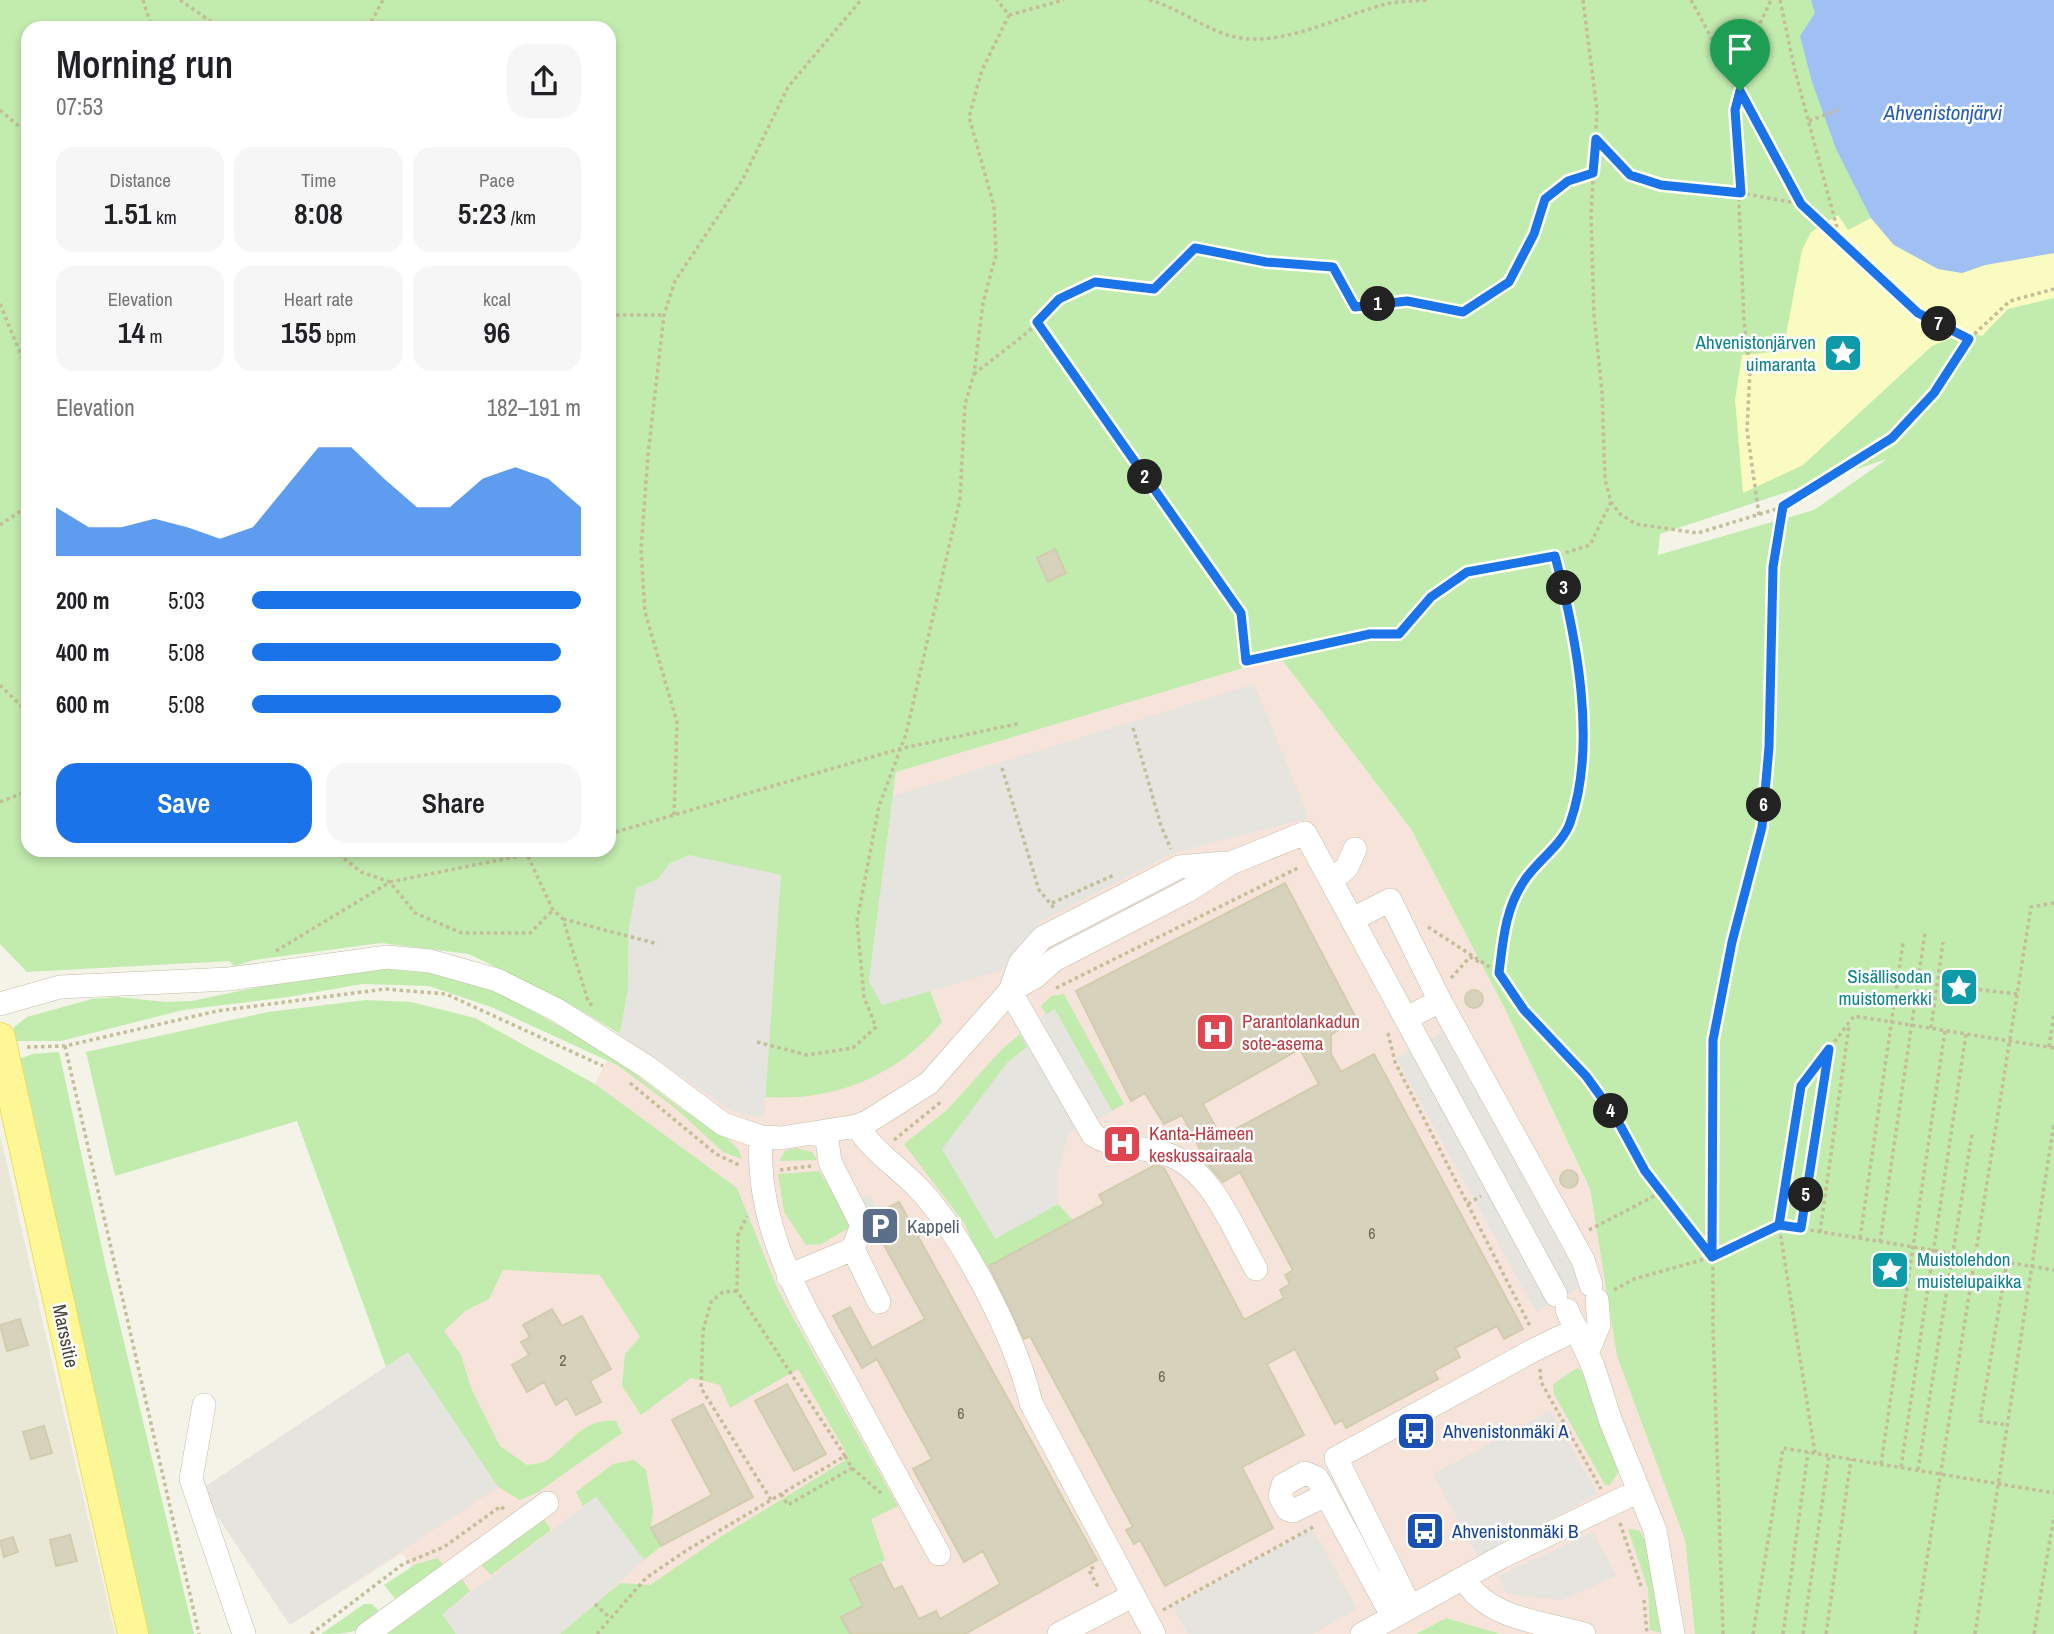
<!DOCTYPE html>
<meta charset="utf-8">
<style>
:root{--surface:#fff;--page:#f6f6f6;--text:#202124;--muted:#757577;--accent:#1a73e8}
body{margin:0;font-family:"Archivo Narrow",sans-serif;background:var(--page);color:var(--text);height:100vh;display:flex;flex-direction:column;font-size:26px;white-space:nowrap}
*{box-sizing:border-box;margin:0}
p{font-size:23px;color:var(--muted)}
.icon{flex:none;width:38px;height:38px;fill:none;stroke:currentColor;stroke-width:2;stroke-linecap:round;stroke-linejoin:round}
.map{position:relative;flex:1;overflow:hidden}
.details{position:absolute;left:21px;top:21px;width:595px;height:836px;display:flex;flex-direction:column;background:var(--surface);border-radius:21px;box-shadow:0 4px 10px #0003}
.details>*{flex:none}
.pin{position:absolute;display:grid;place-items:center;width:60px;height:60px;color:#fff;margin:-72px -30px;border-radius:50% 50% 50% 0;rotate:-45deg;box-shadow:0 0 7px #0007}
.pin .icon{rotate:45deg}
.km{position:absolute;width:35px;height:35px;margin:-18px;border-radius:50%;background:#222;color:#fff;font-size:19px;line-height:35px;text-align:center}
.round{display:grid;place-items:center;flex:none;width:74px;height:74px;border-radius:21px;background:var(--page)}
.overview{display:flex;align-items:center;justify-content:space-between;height:119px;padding:0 35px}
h1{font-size:38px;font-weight:600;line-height:52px}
.stats{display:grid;grid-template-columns:repeat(3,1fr);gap:10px;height:119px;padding:7px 35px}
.stats div{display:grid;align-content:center;border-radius:18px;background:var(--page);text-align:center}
.stats b{font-size:30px;font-weight:600}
.stats small{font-size:19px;font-weight:400}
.stats p{font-size:19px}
.chart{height:196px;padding:14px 35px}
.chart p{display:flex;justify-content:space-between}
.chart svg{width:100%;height:126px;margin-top:7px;fill:var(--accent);opacity:.7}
.action{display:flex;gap:14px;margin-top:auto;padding:14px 35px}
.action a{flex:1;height:80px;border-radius:21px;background:var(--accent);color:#fff;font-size:28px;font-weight:600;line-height:80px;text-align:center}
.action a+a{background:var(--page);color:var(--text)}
ul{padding:0 35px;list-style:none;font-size:23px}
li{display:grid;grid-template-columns:112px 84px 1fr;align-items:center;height:52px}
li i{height:18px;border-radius:9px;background:var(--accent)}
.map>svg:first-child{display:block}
</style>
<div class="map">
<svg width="2054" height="1634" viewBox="0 0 2054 1634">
<rect width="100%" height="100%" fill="#f4f3e7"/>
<path fill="#e9e7d5" d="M0 1134 54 1371 115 1634H0Z"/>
<path fill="#f6e4da" d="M1280 657 1411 829 1504 1007 1590 1190 1617 1356 1685 1540 1695 1634H1501L1446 1618 1416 1634H456L402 1553 290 1625 200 1490 408 1352 483 1267 736 1188 595 1084 620 1034 869 981 896 772Z"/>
<path fill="#c2ebae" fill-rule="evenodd" d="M0 0H2054V1634H1695L1685 1540 1617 1356 1590 1189 1504 1007 1411 829 1280 657 896 772 869 981 882 1005 930 991 942 1022C898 1076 833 1102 765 1097L670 863 629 927 628 990 620 1034 572 1005 469 954 381 943 254 960 234 966 229 961 27 972 0 944ZM28 28H609V850H28ZM1887 459 1814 510 1658 555 1660 534Z
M383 969 453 975 505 996 606 1052 680 1108 727 1138 739 1150 742 1159 723 1152 674 1107 617 1065 491 1007 429 986 362 984 288 997 183 1010 61 1041H14V1027L27 1017 92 999 118 997 166 1002 192 1001 268 985Z
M1064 994 1124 1104 1112 1111 1055 1010 1046 1015 1041 1006 1051 996Z
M366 1000 411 1002 475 1018 595 1084 737 1188 779 1292 898 1506 871 1519 885 1560 850 1579 863 1606 850 1634H560L620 1583 650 1585 722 1536 849 1458 798 1369 730 1408 720 1385 691 1378 641 1415 622 1386 625 1354 640 1337 600 1275 503 1270 489 1299 465 1311 444 1331 461 1355 471 1388 500 1446 527 1465C534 1464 543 1463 549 1459 572 1441 584 1418 616 1421L622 1433 538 1492 520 1500 498 1487 408 1353 386 1367 297 1121 115 1176 86 1052 268 1012Z
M1020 1034 1027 1047 1007 1063 995 1238 1058 1204 1073 1220 985 1268 964 1223 904 1144 947 1110 1002 1049Z
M59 1052 106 1267 194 1634H145L18 1059 33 1054Z
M795 1148 812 1152 817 1160 779 1161 785 1151Z
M819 1171 845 1210 849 1228 821 1244 806 1245 784 1212 778 1174Z
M1577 1368 1581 1370 1620 1460 1621 1468 1610 1485H1605L1554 1394 1553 1384Z
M634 1460 646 1470 653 1510 651 1528 661 1546 644 1560 596 1497 583 1506 576 1492 613 1464Z
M543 1518 551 1530 491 1575 482 1566V1559Z
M1628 1529 1639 1530 1650 1549 1663 1633 1650 1630 1648 1589Z
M438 1558 444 1567 397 1601 384 1585 416 1564Z
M462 1579 470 1591 443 1614 456 1634H378Z
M364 1604H372L378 1610C367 1634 343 1634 321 1634Z
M1446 1618 1501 1634H1416Z"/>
<path fill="#fafbc1" d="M1838 215 1848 230 1871 218 1894 245 1962 273 1985 265 2054 253V298L2008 309 1982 336 1967 332 1932 346 1803 465 1743 493 1735 400 1742 355 1783 351 1802 250 1811 232Z"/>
<path fill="#e5e4df" d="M1254 684 1309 818 1173 853 1042 921 1003 970 882 1005 869 981 893 796Z
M689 855 781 875 764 1117 732 1111 620 1034 628 990 629 927 636 888 658 879 670 863Z
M1054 1009 1112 1111 1069 1134 1058 1169V1204L995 1239 942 1149 1007 1063 1027 1048 1020 1034Z
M1443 1032 1583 1286 1536 1312 1396 1058Z
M870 1195 894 1240 884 1245 860 1200Z
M408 1352 498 1487 290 1625 200 1490Z
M1550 1411 1598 1494 1478 1557 1433 1474Z
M596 1497 644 1560 560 1634H456L443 1614Z
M1313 1529 1357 1609 1312 1634H1188L1173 1607Z
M1593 1532 1617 1576 1561 1600 1507 1594 1499 1576Z"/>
<path fill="#a0c0f4" d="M1811 0H2054V253L1985 265 1962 273 1938 269 1894 245 1871 218 1836 149 1812 82 1800 36 1815 13Z"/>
<path fill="#d7d2bc" stroke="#d2ccaf" stroke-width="2" fill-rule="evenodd" d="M1055 549 1066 573 1048 582 1037 558Z
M1285 883 1356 1018 1331 1035V1054L1341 1072 1374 1054 1523 1329 1504 1339 1497 1326 1455 1348 1460 1357 1434 1371 1438 1379 1346 1428 1342 1420 1335 1424 1295 1349 1267 1364 1304 1435 1242 1467 1273 1528 1165 1586 1140 1540 1134 1544 1126 1530 1133 1527 1030 1336 1024 1339 989 1266 1104 1204 1099 1195 1155 1165 1164 1168 1244 1320 1284 1298 1280 1290 1290 1284 1285 1275 1293 1270 1240 1172 1223 1182 1209 1166 1182 1115 1164 1124 1145 1093 1131 1101 1076 991ZM1300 1049 1319 1084 1221 1137 1203 1104Z
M1465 999a9 9 0 1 1 18 0a9 9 0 1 1-18 0Z
M1560 1179a9 9 0 1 1 18 0a9 9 0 1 1-18 0Z
M899 1202 1097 1560 965 1634H850L841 1617 863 1606 850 1579 881 1564 894 1590 902 1586 919 1619 936 1611 940 1619 1000 1584 983 1551 964 1562 913 1469 932 1459 877 1359 862 1368 833 1316 850 1307 872 1348 925 1319 884 1245 894 1240 879 1212Z
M552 1309 562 1326 582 1316 611 1369 590 1381 601 1402 576 1415 567 1398 556 1405 544 1382 527 1392 512 1365 529 1355 521 1342 530 1337 523 1325Z
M20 1319 28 1345 7 1351 0 1325Z
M787 1384 826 1454 794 1471 755 1401Z
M703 1404 753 1497 661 1546 651 1528 712 1495 672 1420Z
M44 1426 52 1453 31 1459 23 1432Z
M70 1535 77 1561 56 1566 50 1540Z
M13 1537 18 1552 4 1557 0 1541Z"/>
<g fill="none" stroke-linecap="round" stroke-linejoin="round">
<g stroke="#c1bda9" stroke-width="24">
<path id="minor" d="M1332 881 1347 867 1355 849
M1353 919 1390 900 1440 1001
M1010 991 1093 1135C1118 1150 1147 1146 1172 1156 1214 1174 1235 1233 1256 1269
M1010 991 1020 963 1042 938 1179 867 1224 863
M0 1004 60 987 229 979 387 957 430 961 497 980 557 1010 647 1067 723 1124 761 1137 781 1138 857 1126 869 1121 929 1083 1010 991 1035 977 1054 960 1187 891 1231 863 1305 833 1556 1295
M1407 1018 1440 1001 1583 1260 1591 1285
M857 1126C874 1153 900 1168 921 1191 964 1238 1017 1341 1031 1403L1154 1634
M761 1137C755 1231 804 1306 847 1385 878 1442 908 1498 939 1554
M853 1249 879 1302
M788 1276 853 1249 862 1225 830 1162 826 1132
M1567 1310 1593 1366 1611 1422 1655 1530 1673 1634
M1534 1350 1577 1329
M1587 1353 1599 1325 1597 1300
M204 1405 191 1479 244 1634
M1326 1495 1293 1511 1287 1509 1280 1496 1283 1485 1305 1473 1317 1478 1393 1617
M1390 1566 1410 1607
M1464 1578C1486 1619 1542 1622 1584 1634
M367 1634 547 1503
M1059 1634 1132 1596
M1362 1634 1503 1556 1639 1491"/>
</g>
<g stroke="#eade5f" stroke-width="32">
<path id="major" d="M0 1038 133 1634"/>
</g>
<path stroke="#c3bd99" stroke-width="3.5" stroke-dasharray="3.5 3.5" stroke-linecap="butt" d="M143 0 152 28
M180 0 220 28
M1149 0C1185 9 1215 40 1255 39 1299 39 1343 15 1386 4 1399 1 1415 1 1429 0
M1583 0 1597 110 1591 215 1594 315 1602 391 1605 479 1611 502 1620 514 1636 524 1698 533 1783 507 1892 438 1934 393 1969 339 2010 301 2054 289
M1691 0 1801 204 1918 313 1969 339
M1780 0 1795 71 1840 239
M1009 15 1064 0
M368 28 383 0
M0 110 28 134
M1809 121 1840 109
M1596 139 1630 175 1661 185 1741 193 1801 204
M0 304 28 372
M609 315H664
M1036 322 1241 613 1246 661 1370 634H1399L1431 597 1467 572 1555 556
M974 374 1028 332 1059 299 1095 282 1154 290 1195 248 1266 262 1333 267 1355 307 1407 301 1463 312 1509 282 1534 234 1545 199 1568 182 1593 173
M1611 502 1590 545 1555 556C1575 635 1598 745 1570 823 1562 845 1536 862 1524 881 1506 909 1503 941 1499 973L1524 1010 1586 1076 1615 1116 1645 1171 1711 1256
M1759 515 1747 430 1750 371 1744 321 1735 110 1754 36 1771 0
M0 525 22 510 28 501
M0 685 28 713
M1133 728 1161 826 1171 849
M1002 768 1039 890 1054 908
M0 802 28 791
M674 815 677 722 645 612 641 550 648 455 664 315 675 281 743 179 788 87 861 0
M609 834 899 749 1021 723
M333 850 361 872 390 882 415 913 462 933H530L553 910
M525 850 553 910 563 919 588 1001 593 1007
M1052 903 1114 875
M563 919 658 944
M1428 927 1499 973
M276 951 390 882 549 850
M1451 978 1470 957 1479 962
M1056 988 1300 867
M1965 988 2017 994
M1931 1028 1943 942
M1388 1033 1395 1062 1531 1328
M757 1042 807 1055 853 1048 876 1027 864 997 857 921 879 806 906 734 960 499 965 404 974 374 983 303 996 255 994 206 969 117 982 70 1009 15 997 0
M65 1046 199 1634
M27 1047 65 1046 217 1011 385 989 446 994 603 1066
M2049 1047 2054 1012
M630 1083 716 1154 741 1166
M894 1140 942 1101
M780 1170 811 1166
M1468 1204 1481 1196
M1801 1228 1829 1051
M1589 1230 1662 1192
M1820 1232 1849 1026
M1860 1238 1903 943
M1880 1242 1925 933
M2007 1262 1980 1421 2008 1425
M1614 1290 1634 1279 1712 1257 1779 1225 2054 1270
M737 1291 723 1292 711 1302 703 1331 701 1388 771 1500
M1540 1369 1541 1382 1601 1489
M1815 1453 1779 1225 1801 1086 1854 1016 2054 1048
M845 1456 852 1468 882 1494
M1881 1464 1945 1031
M1901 1467 1966 1034
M1918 1470 1972 1134
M781 1494 788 1505 852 1468
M1620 1523 1642 1589
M1094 1567 1089 1570 1099 1589
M1644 1600 1647 1634
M595 1604 610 1618
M1163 1610 1315 1526
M311 1634 403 1564 444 1547 501 1506 504 1510
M597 1634 646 1578 687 1550 845 1456 737 1291 738 1235 747 1216
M1723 1634 1713 1326V1040L1732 942 1762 827 1769 747 1773 567 1783 507
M1753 1634 1783 1448 2054 1493
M1783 1634 1808 1452
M1803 1634 1829 1456
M1826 1634 1851 1459
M1915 1634 2031 907 2054 903
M1975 1634 2054 1123
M2034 1634 2054 1516"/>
<use href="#minor" stroke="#fff" stroke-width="23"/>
<use href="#major" stroke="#fff796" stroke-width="30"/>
<g stroke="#c1bda9" stroke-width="24" stroke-linecap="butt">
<path id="minor-bridge" d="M1390 1566 1336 1458 1534 1350"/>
</g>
<use href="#minor-bridge" stroke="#fff" stroke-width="23"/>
</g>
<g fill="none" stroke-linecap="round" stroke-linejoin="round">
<g stroke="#fff" stroke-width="14">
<path id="route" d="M1740 91 1735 110 1741 193 1661 185 1630 175 1596 139 1593 173 1568 181 1545 199 1534 234 1509 282 1463 312 1407 301 1355 307 1333 267 1266 262 1195 248 1154 289 1095 282 1059 299 1037 322 1241 613 1246 661 1370 634H1399L1431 597 1467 572 1555 556C1576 635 1598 744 1570 823 1562 845 1536 862 1524 881 1505 909 1503 941 1499 973L1524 1010 1586 1076 1615 1116 1645 1171 1712 1257 1779 1225 1801 1086 1829 1049 1801 1228 1779 1225 1712 1257 1713 1040 1732 942 1762 827 1769 747 1773 567 1783 506 1892 438 1934 393 1969 339 1918 313 1801 204 1740 91"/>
</g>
<use href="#route" stroke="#1a73e8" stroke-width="9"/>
</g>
<defs>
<g id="sight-square" transform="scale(2.0125)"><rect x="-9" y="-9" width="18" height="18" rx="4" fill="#0f9aa8" stroke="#fff"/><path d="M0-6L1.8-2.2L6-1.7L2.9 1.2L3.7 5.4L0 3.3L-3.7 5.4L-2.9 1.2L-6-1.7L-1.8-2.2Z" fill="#fff"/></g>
<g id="hospital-square" transform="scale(2.0125)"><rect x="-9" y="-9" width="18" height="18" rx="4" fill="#e0444e" stroke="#fff"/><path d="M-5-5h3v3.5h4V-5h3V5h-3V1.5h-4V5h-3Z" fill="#fff"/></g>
<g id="parking-square" transform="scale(2.0125)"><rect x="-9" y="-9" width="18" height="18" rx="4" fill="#5c6f8a" stroke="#fff"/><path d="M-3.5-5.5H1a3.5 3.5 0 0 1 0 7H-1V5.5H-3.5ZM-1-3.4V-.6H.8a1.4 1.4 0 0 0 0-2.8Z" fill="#fff"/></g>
<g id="bus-square" transform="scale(2.0125)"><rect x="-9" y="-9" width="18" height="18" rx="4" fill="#1a4fb4" stroke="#fff"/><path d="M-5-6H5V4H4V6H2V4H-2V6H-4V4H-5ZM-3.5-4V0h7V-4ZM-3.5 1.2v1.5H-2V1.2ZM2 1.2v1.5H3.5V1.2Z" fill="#fff"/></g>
</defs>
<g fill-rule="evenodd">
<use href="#sight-square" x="1843" y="353"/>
<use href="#sight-square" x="1959" y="987"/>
<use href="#hospital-square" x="1215" y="1032"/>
<use href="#hospital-square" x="1122" y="1144"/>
<use href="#parking-square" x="880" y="1226"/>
<use href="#sight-square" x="1890" y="1270"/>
<use href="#bus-square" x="1416" y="1431"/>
<use href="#bus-square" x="1425" y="1531"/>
</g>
<g text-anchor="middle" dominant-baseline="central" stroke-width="5" stroke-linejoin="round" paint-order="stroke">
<g font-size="16" fill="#6c6858">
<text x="1372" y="1233">6</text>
<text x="563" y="1360">2</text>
<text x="1162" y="1376">6</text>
<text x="961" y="1413">6</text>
</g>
<g font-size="19" fill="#0d838f" stroke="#fff" text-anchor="end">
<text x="1816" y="342">Ahvenistonjärven<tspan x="1816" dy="22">uimaranta</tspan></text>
<text x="1932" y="976">Sisällisodan<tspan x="1932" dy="22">muistomerkki</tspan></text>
<text x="1917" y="1259" text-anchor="start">Muistolehdon<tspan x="1917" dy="22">muistelupaikka</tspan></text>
</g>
<g font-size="19" fill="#be3a42" stroke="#fff" text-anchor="start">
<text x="1242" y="1021">Parantolankadun<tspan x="1242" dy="22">sote-asema</tspan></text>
<text x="1149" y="1133">Kanta-Hämeen<tspan x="1149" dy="22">keskussairaala</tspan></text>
</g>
<g font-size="19" fill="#4e5e75" stroke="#fff" text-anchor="start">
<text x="907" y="1226">Kappeli</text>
</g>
<g font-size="19" fill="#484536" stroke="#fff">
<text transform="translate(66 1336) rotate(78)">Marssitie</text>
</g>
<g font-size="19" fill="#164399" stroke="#fff" text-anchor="start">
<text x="1443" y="1431">Ahvenistonmäki A</text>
<text x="1452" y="1531">Ahvenistonmäki B</text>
</g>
<g font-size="21" font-style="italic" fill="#285eba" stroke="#fff">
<text x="1943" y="112">Ahvenistonjärvi</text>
</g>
</g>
</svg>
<div class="pin" style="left:1740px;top:91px;background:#1e9e55"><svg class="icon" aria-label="arrive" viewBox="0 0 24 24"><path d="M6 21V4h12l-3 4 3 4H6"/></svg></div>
<b class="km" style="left:1378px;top:304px">1</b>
<b class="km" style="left:1145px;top:477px">2</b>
<b class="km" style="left:1564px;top:588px">3</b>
<b class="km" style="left:1611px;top:1111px">4</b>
<b class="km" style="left:1806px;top:1195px">5</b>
<b class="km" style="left:1764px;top:805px">6</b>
<b class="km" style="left:1939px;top:324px">7</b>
<section class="details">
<div class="overview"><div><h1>Morning run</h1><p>07:53</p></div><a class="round"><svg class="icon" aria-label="share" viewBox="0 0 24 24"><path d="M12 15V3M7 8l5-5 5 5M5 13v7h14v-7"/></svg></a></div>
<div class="stats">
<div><p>Distance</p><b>1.51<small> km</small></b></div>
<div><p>Time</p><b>8:08</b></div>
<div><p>Pace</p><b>5:23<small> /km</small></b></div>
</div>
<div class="stats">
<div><p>Elevation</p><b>14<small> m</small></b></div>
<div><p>Heart rate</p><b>155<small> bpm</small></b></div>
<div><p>kcal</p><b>96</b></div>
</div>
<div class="chart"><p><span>Elevation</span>182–191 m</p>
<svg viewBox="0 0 160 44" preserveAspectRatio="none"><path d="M0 44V27L10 34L20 34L30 31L40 34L50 38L60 34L70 20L80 6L90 6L100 17L110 27L120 27L130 17L140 13L150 17L160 27V44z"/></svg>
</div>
<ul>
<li><b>200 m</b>5:03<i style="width:100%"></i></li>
<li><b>400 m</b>5:08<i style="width:94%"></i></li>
<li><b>600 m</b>5:08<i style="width:94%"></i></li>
</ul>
<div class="action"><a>Save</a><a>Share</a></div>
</section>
</div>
